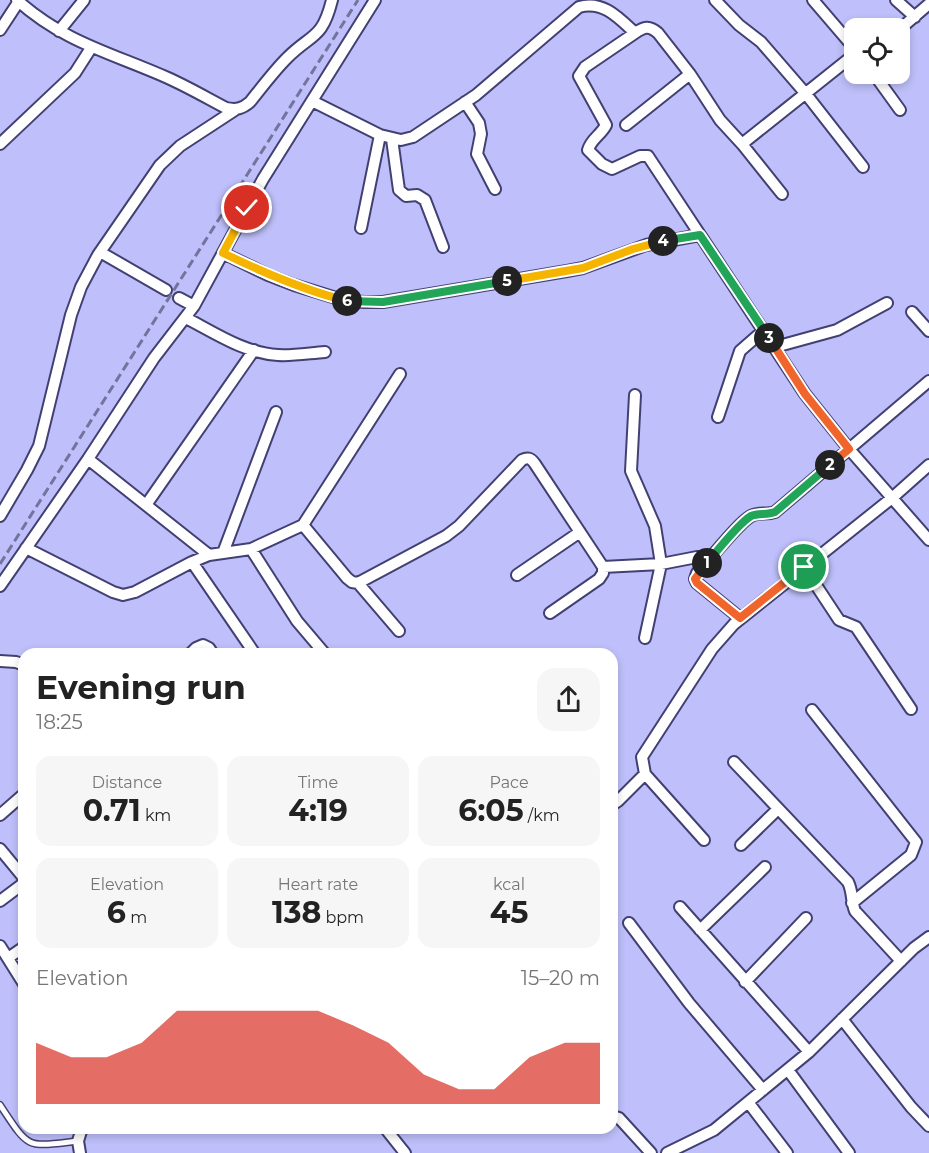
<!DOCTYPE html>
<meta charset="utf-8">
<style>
:root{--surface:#fff;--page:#f6f6f6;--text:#222;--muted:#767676;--accent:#d93025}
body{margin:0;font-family:Montserrat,sans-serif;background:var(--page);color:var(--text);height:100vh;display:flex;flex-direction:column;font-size:22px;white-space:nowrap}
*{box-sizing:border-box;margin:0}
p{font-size:20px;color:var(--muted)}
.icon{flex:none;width:33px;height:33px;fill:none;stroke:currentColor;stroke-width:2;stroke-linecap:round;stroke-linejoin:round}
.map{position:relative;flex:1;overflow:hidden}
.panel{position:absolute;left:18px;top:648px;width:600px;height:486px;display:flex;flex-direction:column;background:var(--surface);border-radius:18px;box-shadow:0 3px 9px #0003}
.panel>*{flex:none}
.controls{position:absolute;left:844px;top:18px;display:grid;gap:12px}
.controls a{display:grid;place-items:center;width:66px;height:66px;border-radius:12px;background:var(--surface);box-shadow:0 3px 9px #0003;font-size:30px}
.pin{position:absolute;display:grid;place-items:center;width:51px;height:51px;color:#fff;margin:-26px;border:3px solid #fff;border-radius:50%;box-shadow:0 2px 6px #0007}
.km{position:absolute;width:30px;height:30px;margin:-15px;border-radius:50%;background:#222;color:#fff;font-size:16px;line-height:30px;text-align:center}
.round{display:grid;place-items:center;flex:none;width:63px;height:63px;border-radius:18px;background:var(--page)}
.summary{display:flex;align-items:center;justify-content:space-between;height:102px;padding:0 18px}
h1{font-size:33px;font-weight:700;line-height:45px}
.stats{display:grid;grid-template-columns:repeat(3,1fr);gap:9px;height:102px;padding:6px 18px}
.stats div{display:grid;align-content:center;border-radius:15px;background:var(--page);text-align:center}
.stats b{font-size:30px;font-weight:700}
.stats small{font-size:16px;font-weight:400}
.stats p{font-size:16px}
.chart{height:168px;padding:12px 18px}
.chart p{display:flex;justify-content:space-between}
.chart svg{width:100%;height:108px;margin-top:6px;fill:var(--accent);opacity:.7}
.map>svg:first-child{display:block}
</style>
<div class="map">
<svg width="929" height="1153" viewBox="0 0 929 1153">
<rect width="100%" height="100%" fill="#bfc0fb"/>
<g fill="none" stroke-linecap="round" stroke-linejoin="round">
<g stroke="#424072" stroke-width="8">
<path id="lane" d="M0 1105C30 1150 25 1147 78 1141"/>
</g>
<g stroke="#424072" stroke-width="14">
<path id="street" d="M17 0C65 43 112 53 168 78 188 87 207 98 226 108 236 110 242 109 250 102 262 87 274 71 287 58 312 33 322 40 332 0
M715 0 739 25 761 42 806 94 863 167
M813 0 855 49
M896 0 915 17
M900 29 929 4
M0 30 19 1
M59 31 84 0
M635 33 585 67 579 76 606 125C601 135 591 139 588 150L602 164 612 169 640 156H648L805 394 849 449 929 540
M874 74 900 110
M312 101 380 135 401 140 413 137 476 95 579 7C603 0 619 18 635 33 644 27 649 25 658 33L690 74 720 120 742 144 855 54
M465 102 479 123 481 134 477 154 495 189
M626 125 690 74
M392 139 399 190 406 196 417 195 425 200 443 247
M0 144 75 73 91 48
M742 144 782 194
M361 228 380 135
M100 252 166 290
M223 253 268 275 294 285 346 301 365 302H383L567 271 583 268 646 245 700 235
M179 298 194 306
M912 312 929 331
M186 318C215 333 244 353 278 355 293 356 310 353 325 352
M775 347 837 330 887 303
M635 395 631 471 655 526 661 564 645 638
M718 417 740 351 764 330
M88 459 209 555
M146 505 254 350
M0 516 27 470 39 446 71 315 81 287 98 255 160 165 180 146 235 110
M303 525 347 578 352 582 358 583 446 536 459 526 522 460C528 457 531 458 535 464L603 567 661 564 697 557 710 559
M26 548 113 592 123 595 135 592 192 562 209 555 251 549 303 525 400 374
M251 549 297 621 325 654
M223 553 276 412
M192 562 255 654
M804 567 839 620 856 627 911 709
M517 575 580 532
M358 583 399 631
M0 586 88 459 154 358 194 306 263 179 375 0
M550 613 599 579 603 573V567
M740 618 697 583 695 579 697 573C709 561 738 523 751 516 758 512 767 515 775 512L929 381
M190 654 196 648 203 645 209 648 213 654
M0 661 16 662 24 665
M812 710 916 842 911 855 852 903
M734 762 848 882C853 892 851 901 855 911L901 961
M612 805 618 801 645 774
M0 815 24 794
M704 840 645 774 642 757 712 649 734 624 892 498 929 465
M741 845 778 809
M0 849 24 878
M0 901 24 883
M680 907 809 1052
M629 923 689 1003 763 1090
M700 930 765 867
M0 946 24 984
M8 958 24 947
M745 982 806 918
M842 1019 911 1107 929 1126
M788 1070 849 1153
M748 1102 787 1153
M612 1116 619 1118 651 1153
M385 1128 405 1153
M80 1153 78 1141 82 1128
M667 1153 714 1130 809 1052 914 948 929 937"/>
</g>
<use href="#lane" stroke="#fff" stroke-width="5"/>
<use href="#street" stroke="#fff" stroke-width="10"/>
<path stroke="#73749c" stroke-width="3" stroke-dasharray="9 4.5" stroke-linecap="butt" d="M0 564 358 0"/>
</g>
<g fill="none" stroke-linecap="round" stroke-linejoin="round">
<g stroke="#fff" stroke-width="12">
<path id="split-1" d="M707 563 695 579 697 583 740 618 804 567"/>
</g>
<g stroke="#fff" stroke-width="12">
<path id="split-2" d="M707 563C717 551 739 523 751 516 758 513 767 515 775 512L830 465"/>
</g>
<g stroke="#fff" stroke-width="12">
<path id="split-3" d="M769 338 805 394 849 449 830 465"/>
</g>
<g stroke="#fff" stroke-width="12">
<path id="split-4" d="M663 241 700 235 769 338"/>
</g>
<g stroke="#fff" stroke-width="12">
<path id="split-5" d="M507 281 583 268 633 249 663 241"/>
</g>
<g stroke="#fff" stroke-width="12">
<path id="split-6" d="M347 301 383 302 507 281"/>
</g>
<g stroke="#fff" stroke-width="12">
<path id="split-7" d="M247 208 223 253C264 273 303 290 347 301"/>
</g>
<use href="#split-1" stroke="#f0652b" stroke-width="8"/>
<use href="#split-2" stroke="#22a559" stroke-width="8"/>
<use href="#split-3" stroke="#f0652b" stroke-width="8"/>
<use href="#split-4" stroke="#22a559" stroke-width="8"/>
<use href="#split-5" stroke="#f5b400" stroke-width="8"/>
<use href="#split-6" stroke="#22a559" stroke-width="8"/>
<use href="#split-7" stroke="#f5b400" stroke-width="8"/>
</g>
</svg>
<div class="controls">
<a><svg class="icon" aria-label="locate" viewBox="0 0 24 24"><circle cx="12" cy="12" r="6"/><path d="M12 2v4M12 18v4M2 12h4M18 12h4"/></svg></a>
</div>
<div class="pin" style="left:804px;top:567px;background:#1e9e55"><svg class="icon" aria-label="arrive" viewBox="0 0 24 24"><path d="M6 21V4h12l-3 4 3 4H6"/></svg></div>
<div class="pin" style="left:247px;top:208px;background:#d93025"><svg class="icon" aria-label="check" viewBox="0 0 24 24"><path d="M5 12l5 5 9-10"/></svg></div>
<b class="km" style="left:707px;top:563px">1</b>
<b class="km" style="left:830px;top:465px">2</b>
<b class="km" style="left:769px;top:338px">3</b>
<b class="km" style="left:663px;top:241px">4</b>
<b class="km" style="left:507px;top:281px">5</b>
<b class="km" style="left:347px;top:301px">6</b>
<section class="panel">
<div class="summary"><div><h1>Evening run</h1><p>18:25</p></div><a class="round"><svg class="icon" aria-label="share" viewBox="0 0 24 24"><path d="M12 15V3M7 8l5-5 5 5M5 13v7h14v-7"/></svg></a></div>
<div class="stats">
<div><p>Distance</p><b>0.71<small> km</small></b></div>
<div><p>Time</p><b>4:19</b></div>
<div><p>Pace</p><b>6:05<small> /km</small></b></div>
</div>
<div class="stats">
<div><p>Elevation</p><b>6<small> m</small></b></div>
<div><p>Heart rate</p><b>138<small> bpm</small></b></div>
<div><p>kcal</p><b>45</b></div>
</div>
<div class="chart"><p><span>Elevation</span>15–20 m</p>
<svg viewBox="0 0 160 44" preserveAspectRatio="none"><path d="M0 44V19L10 25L20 25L30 19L40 6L50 6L60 6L70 6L80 6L90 12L100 19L110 32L120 38L130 38L140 25L150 19L160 19V44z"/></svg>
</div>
</section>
</div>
